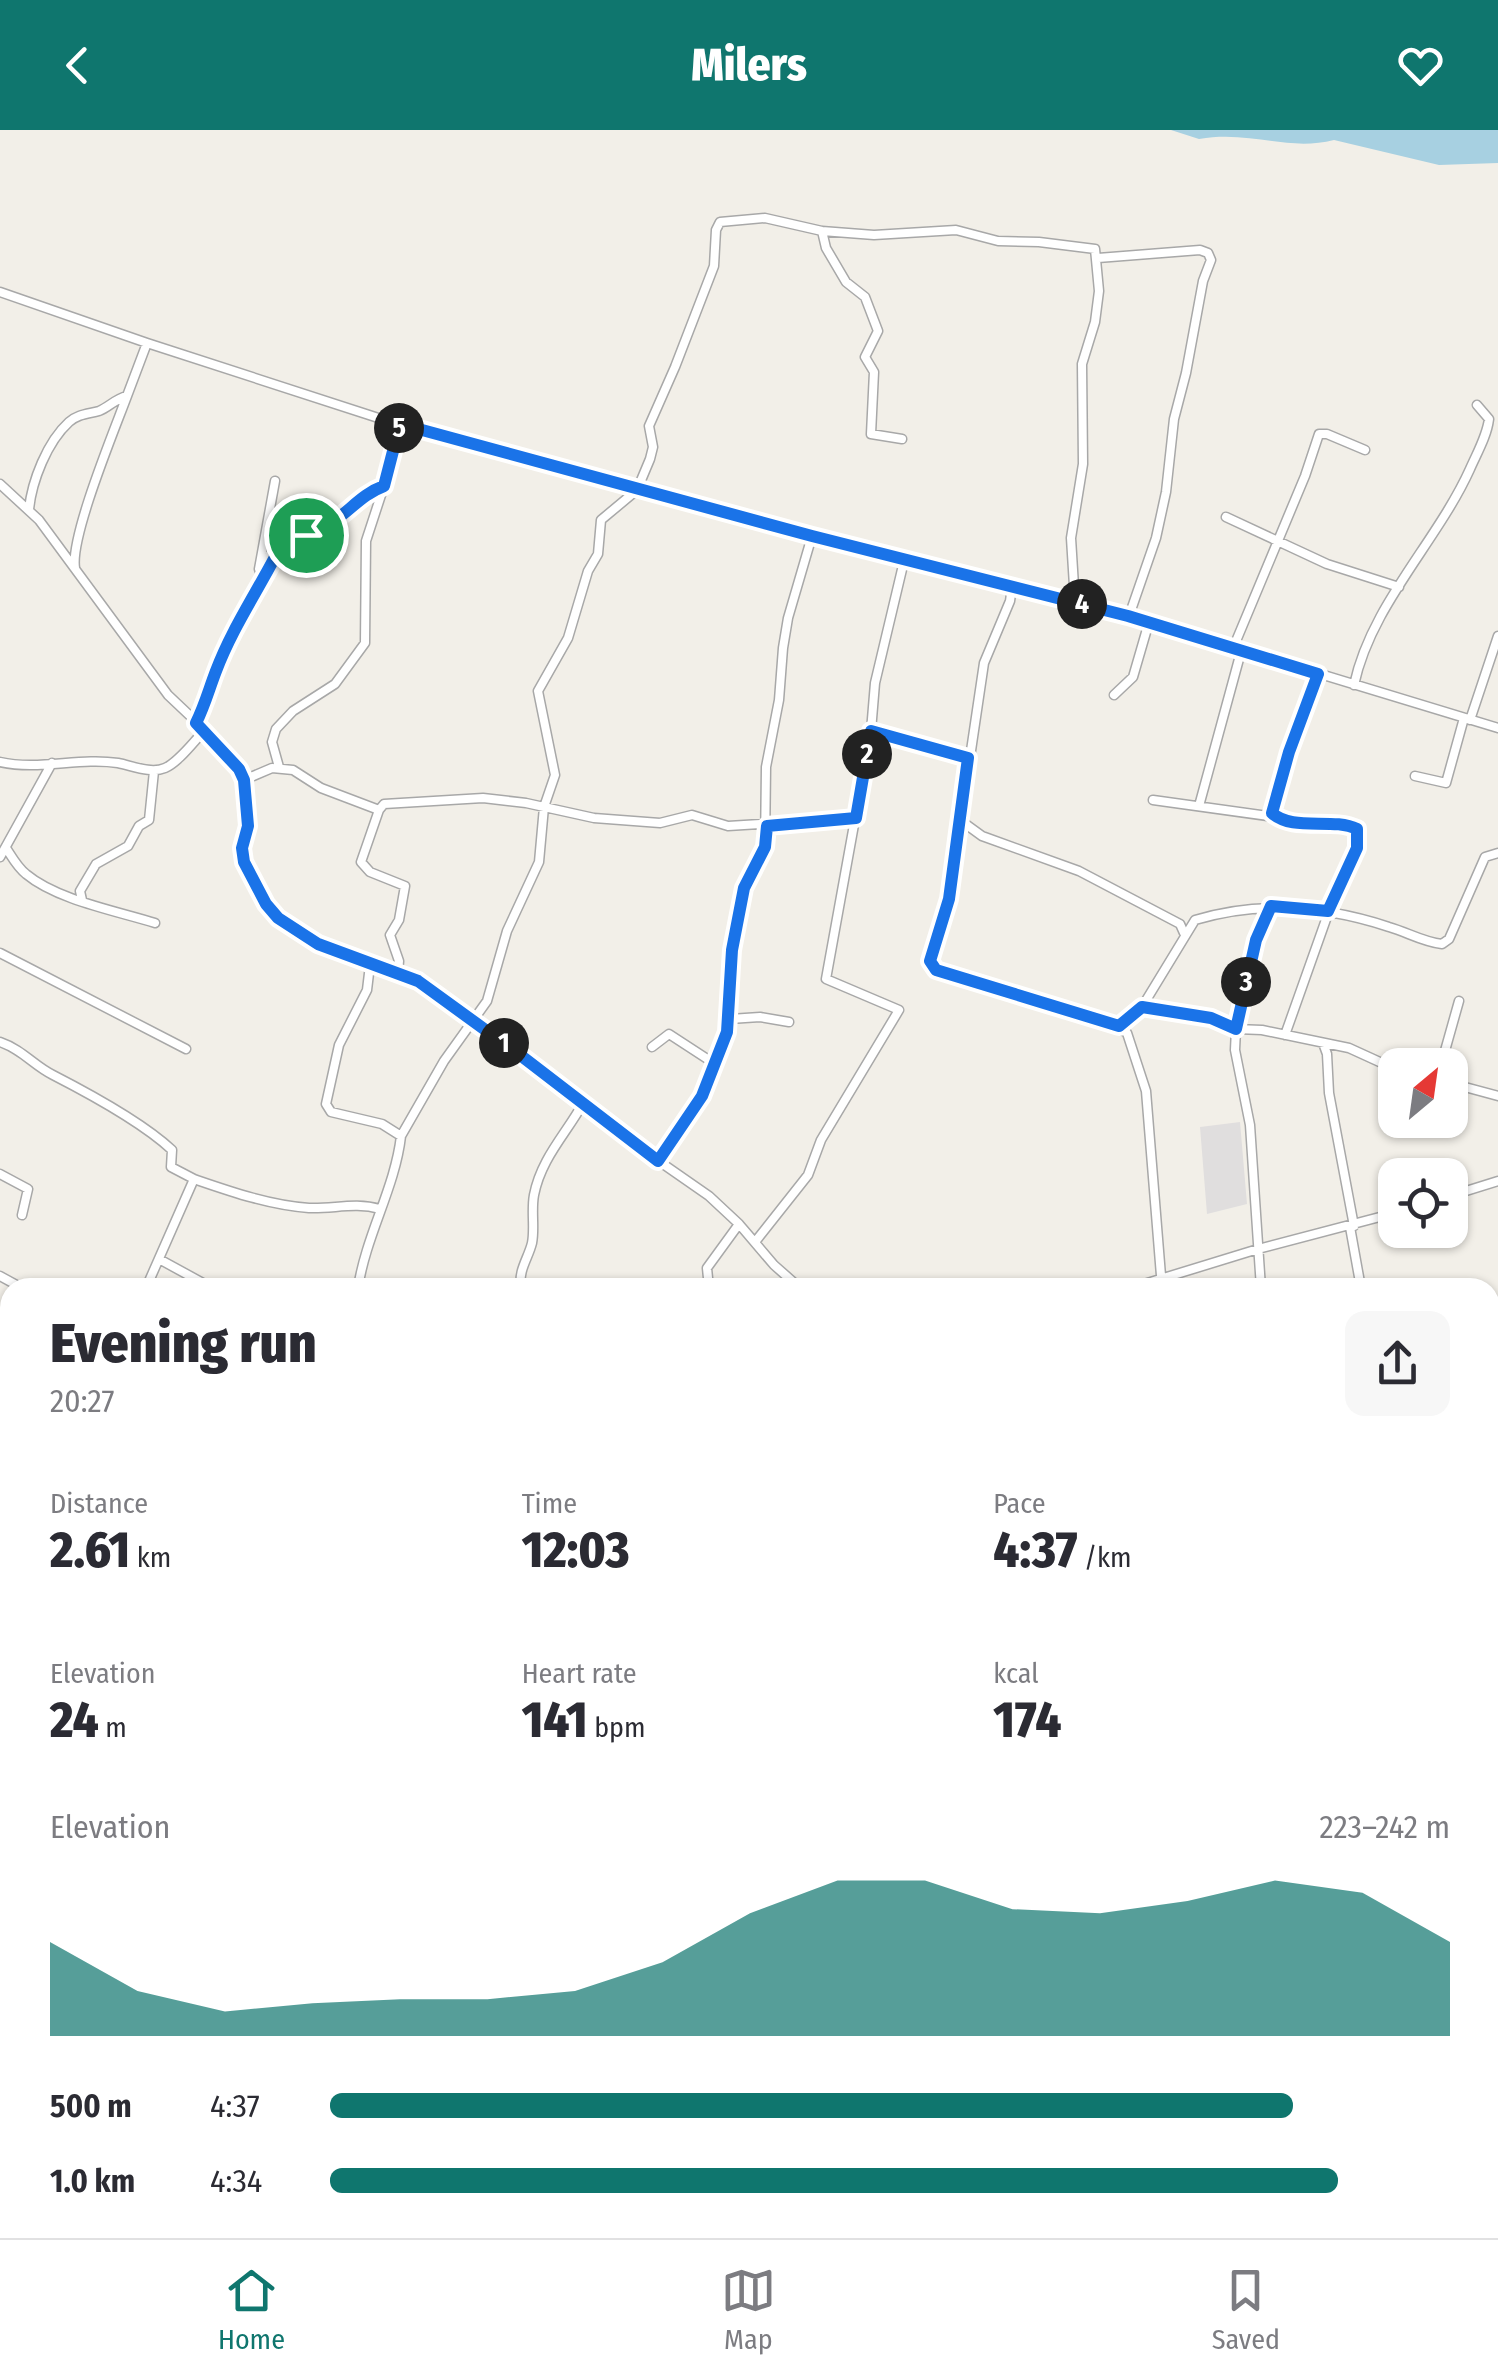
<!DOCTYPE html>
<meta charset="utf-8">
<style>
:root{--surface:#fff;--page:#f7f7f7;--text:#2b2b33;--muted:#7c7c81;--line:#e1e1e2;--accent:#0f766e}
body{margin:0;font-family:"Fira Sans Condensed",sans-serif;background:var(--page);color:var(--text);height:100vh;display:flex;flex-direction:column;font-size:38px;white-space:nowrap}
*{box-sizing:border-box;margin:0}
p{font-size:32px;color:var(--muted)}
.icon{flex:none;width:55px;height:55px;fill:none;stroke:currentColor;stroke-width:2;stroke-linecap:round;stroke-linejoin:round}
.map{position:relative;flex:1;overflow:hidden}
.drawer{position:absolute;left:0px;top:1148px;width:1500px;height:962px;display:flex;flex-direction:column;background:var(--surface);border-radius:30px 30px 0 0;box-shadow:0 2px 8px #0004}
.drawer>*{flex:none}
.needle{width:65px;rotate:29deg}
.fabs{position:absolute;left:1378px;top:918px;display:grid;gap:20px}
.fabs a{display:grid;place-items:center;width:90px;height:90px;border-radius:20px;background:var(--surface);box-shadow:0 2px 8px #0004;font-size:50px}
.pin{position:absolute;display:grid;place-items:center;width:85px;height:85px;color:#fff;margin:-42px;border:5px solid #fff;border-radius:50%;box-shadow:0 2px 10px #0007}
.km{position:absolute;width:50px;height:50px;margin:-25px;border-radius:50%;background:#222;color:#fff;font-size:28px;line-height:50px;text-align:center}
.round{display:grid;place-items:center;flex:none;width:105px;height:105px;border-radius:20px;background:var(--page)}
.headline{display:flex;align-items:center;justify-content:space-between;height:170px;padding:0 50px}
h1{font-size:55px;font-weight:800;line-height:75px}
.figures{display:grid;grid-template-columns:repeat(3,1fr);gap:15px;height:170px;padding:10px 50px}
.figures div{display:grid;align-content:center}
.figures b{font-size:50px;font-weight:800}
.figures small{font-size:28px;font-weight:400}
.figures p{font-size:28px}
.chart{height:280px;padding:20px 50px}
.chart p{display:flex;justify-content:space-between}
.chart svg{width:100%;height:180px;margin-top:10px;fill:var(--accent);opacity:.7}
ul{padding:0 50px;list-style:none;font-size:32px}
li{display:grid;grid-template-columns:160px 120px 1fr;align-items:center;height:75px}
li i{height:25px;border-radius:12px;background:var(--accent)}
header{display:flex;justify-content:space-between;align-items:center;height:130px;padding:0 50px;background:var(--accent);color:#fff;font-size:45px;font-weight:800}
.dock{display:flex;justify-content:space-around;align-items:center;height:140px;border-top:2px solid var(--line);background:var(--surface);font-size:28px;color:var(--muted)}
.dock a{display:grid;justify-items:center;gap:5px}
.dock .active{color:var(--accent)}
.map>svg:first-child{display:block}
</style>
<header><svg class="icon" aria-label="back" viewBox="0 0 24 24"><path d="M15 5l-7 7 7 7"/></svg>Milers<svg class="icon" aria-label="heart" viewBox="0 0 24 24"><path d="M12 20l-8-8c-3-5 5-10 8-4 3-6 11-1 8 4z"/></svg></header>
<div class="map">
<svg width="1498" height="2108" viewBox="0 0 1498 2108">
<rect width="100%" height="100%" fill="#f2efe8"/>
<path fill="#e0dede" d="M1240 992 1247 1074 1207 1084 1200 997Z
M1498 1793V2108H1210L1217 2100H1490V1802Z"/>
<path fill="#a7d0e1" d="M1171 0H1498V33L1439 35 1334 10C1287 22 1251 0 1199 9Z"/>
<g fill="none" stroke-linecap="round" stroke-linejoin="round">
<g stroke="#a8a8a8" stroke-width="11">
<path id="minor" d="M822 101 826 118 846 152 865 167 878 201 865 227 874 242 871 304 902 309
M1098 128 1200 120 1208 123 1211 130 1203 151 1186 243 1174 289 1166 362 1156 408 1129 486
M0 162 147 213 400 295 901 430 1129 486 1498 598
M0 354 39 390 168 565 205 600 239 639 247 664 248 696 242 718 244 732 266 774 278 788 318 814 406 845 428 858 524 927 617 1002 709 1066 739 1094 774 1135 800 1158
M29 379C32 351 47 312 69 292 78 284 88 284 99 281 109 277 115 269 127 266L147 213
M1226 387 1327 434 1399 457
M75 438C70 407 114 301 127 266
M263 450 259 439 275 351
M1012 457 1010 471 984 533 949 769 930 831 936 840 1104 890 1127 903 1146 961 1162 1158
M1234 516 1305 346 1319 304H1327L1365 320
M1354 555C1371 475 1437 412 1470 339 1477 323 1487 306 1489 289L1477 275
M1114 565 1133 547 1149 492
M1470 590 1498 506
M196 593 234 502 275 427C290 410 312 405 331 393 350 381 362 364 384 356L400 295
M871 601 968 629
M0 632C39 641 79 627 118 633 133 636 151 644 165 638 179 632 194 611 205 600
M279 637 272 612 276 599 293 581 335 554 365 513 366 411 384 356
M1415 646 1446 653 1464 588
M244 650 272 638 293 640 321 658 379 680 361 732 370 742 405 756 399 790 390 805 399 831 398 843
M1153 670 1275 687
M1199 676 1242 518
M379 680 384 674 483 668 526 673 594 688 660 693 692 685 728 696 855 688
M960 690 982 706 1079 741 1180 794 1184 803
M6 718C12 727 17 737 26 744 57 770 117 781 155 793
M0 727 52 633
M82 770 80 761 96 734 128 716 139 696 149 690 154 641
M0 823 186 919
M1142 877 1211 889 1236 899 1262 900 1349 918 1395 939
M730 889 760 887 789 892
M1119 896 1142 877 1195 790C1260 770 1325 776 1389 797 1407 802 1423 812 1442 814L1449 809 1485 727 1498 723
M1285 905 1329 781 1359 708 1357 699 1351 696 1283 690 1272 683 1289 622 1318 544
M0 912C23 920 33 935 53 945 90 964 142 992 172 1020L171 1037 194 1049 146 1158
M1323 913 1327 924 1329 963 1354 1096
M652 917 669 904 715 934
M1441 935 1459 871
M1450 953 1498 966
M401 1006 444 931 487 871 507 801 539 732 544 677 555 645 538 561 568 508 588 441 598 424 601 390 637 360 650 329 653 317 649 296 675 237 714 136 716 100 720 92 765 88 822 101 874 105 956 100 998 111 1039 112 1095 119 1099 161 1095 192 1082 234 1083 334 1071 408 1075 472
M658 1031 703 966 729 896 732 820 745 758 765 717 766 637 779 570 783 518 788 488 812 406
M0 1044 28 1059 22 1085
M194 1049C232 1062 269 1075 309 1078 334 1079 355 1072 380 1079
M1450 1066 1498 1051
M1350 1097 1361 1158
M755 1112 808 1045 821 1010 899 880 826 849 871 601 875 553 904 431
M159 1129 212 1158
M0 1146 22 1158
M914 1155 915 1158
M358 1158C366 1105 395 1058 401 1006L382 994 331 982 326 974 339 915 367 860 370 835
M521 1158C518 1140 528 1129 532 1113 535 1098 531 1081 534 1065 541 1029 565 1005 582 975
M709 1158 707 1138 739 1094
M1131 1158 1258 1119 1395 1083
M1261 1158 1250 995 1235 920 1236 899 1256 809 1271 777
M0 1348 10 1349
M1498 1577V1586
M0 1594 9 1558
M1490 1692 1498 1697
M1490 1818 1498 1825
M1490 1915 1498 1909
M1490 1965 1498 1978
M1490 2026 1498 2020
M7 2047 10 2033
M324 2100 335 2108
M503 2100 506 2108
M712 2100 718 2108
M836 2100 841 2108
M989 2100 995 2108
M1117 2100 1121 2108
M0 2105 3 2103 2 2048
M225 2108 228 2100
M393 2108 403 2100
M557 2108 566 2100
M1237 2108 1246 2100
M1405 2108 1414 2100"/>
</g>
<use href="#minor" stroke="#fff" stroke-width="8"/>
</g>
<g fill="none" stroke-linecap="round" stroke-linejoin="round">
<g stroke="#fff" stroke-width="20">
<path id="route" d="M400 294 812 406 1128 486 1318 544 1289 622 1272 683C1293 702 1332 687 1357 699V718L1328 781 1271 776 1256 810 1236 899 1211 888 1142 877 1119 896 936 840 930 831 949 769 968 628 871 601 856 688 767 696 765 717 744 758 732 820 727 902 702 966 658 1031 524 928 418 851 318 814 278 788 266 774 244 732 242 718 248 696 244 650 239 639 196 593C205 575 209 559 216 541 231 501 255 465 275 427 290 410 312 405 331 393 350 381 362 364 384 356Z"/>
</g>
<use href="#route" stroke="#1a73e8" stroke-width="12"/>
</g>
</svg>
<div class="fabs">
<a><svg class="needle" viewBox="-14 -14 28 28"><path d="M0-13l5 13h-10z" fill="#e53935"/><path d="M0 13l5-13h-10z" fill="#7c7c81"/></svg></a>
<a><svg class="icon" aria-label="locate" viewBox="0 0 24 24"><circle cx="12" cy="12" r="6"/><path d="M12 2v4M12 18v4M2 12h4M18 12h4"/></svg></a>
</div>
<div class="pin" style="left:306px;top:405px;background:#1e9e55"><svg class="icon" aria-label="arrive" viewBox="0 0 24 24"><path d="M6 21V4h12l-3 4 3 4H6"/></svg></div>
<b class="km" style="left:504px;top:913px">1</b>
<b class="km" style="left:867px;top:624px">2</b>
<b class="km" style="left:1246px;top:852px">3</b>
<b class="km" style="left:1082px;top:474px">4</b>
<b class="km" style="left:399px;top:298px">5</b>
<section class="drawer">
<div class="headline"><div><h1>Evening run</h1><p>20:27</p></div><a class="round"><svg class="icon" aria-label="share" viewBox="0 0 24 24"><path d="M12 15V3M7 8l5-5 5 5M5 13v7h14v-7"/></svg></a></div>
<div class="figures">
<div><p>Distance</p><b>2.61<small> km</small></b></div>
<div><p>Time</p><b>12:03</b></div>
<div><p>Pace</p><b>4:37<small> /km</small></b></div>
</div>
<div class="figures">
<div><p>Elevation</p><b>24<small> m</small></b></div>
<div><p>Heart rate</p><b>141<small> bpm</small></b></div>
<div><p>kcal</p><b>174</b></div>
</div>
<div class="chart"><p><span>Elevation</span>223–242 m</p>
<svg viewBox="0 0 160 44" preserveAspectRatio="none"><path d="M0 44V21L10 33L20 38L30 36L40 35L50 35L60 33L70 26L80 14L90 6L100 6L110 13L120 14L130 11L140 6L150 9L160 21V44z"/></svg>
</div>
<ul>
<li><b>500 m</b>4:37<i style="width:86%"></i></li>
<li><b>1.0 km</b>4:34<i style="width:90%"></i></li>
</ul>
</section>
</div>
<nav class="dock">
<a class="active"><svg class="icon" aria-label="home" viewBox="0 0 24 24"><path d="M3 11l9-7 9 7M6 9v11h12V9"/></svg>Home</a>
<a><svg class="icon" aria-label="map" viewBox="0 0 24 24"><path d="M3 6l6-2 6 2 6-2v14l-6 2-6-2-6 2zM9 4v14M15 6v14"/></svg>Map</a>
<a><svg class="icon" aria-label="saved" viewBox="0 0 24 24"><path d="M7 4h10v16l-5-4-5 4z"/></svg>Saved</a>
</nav>
